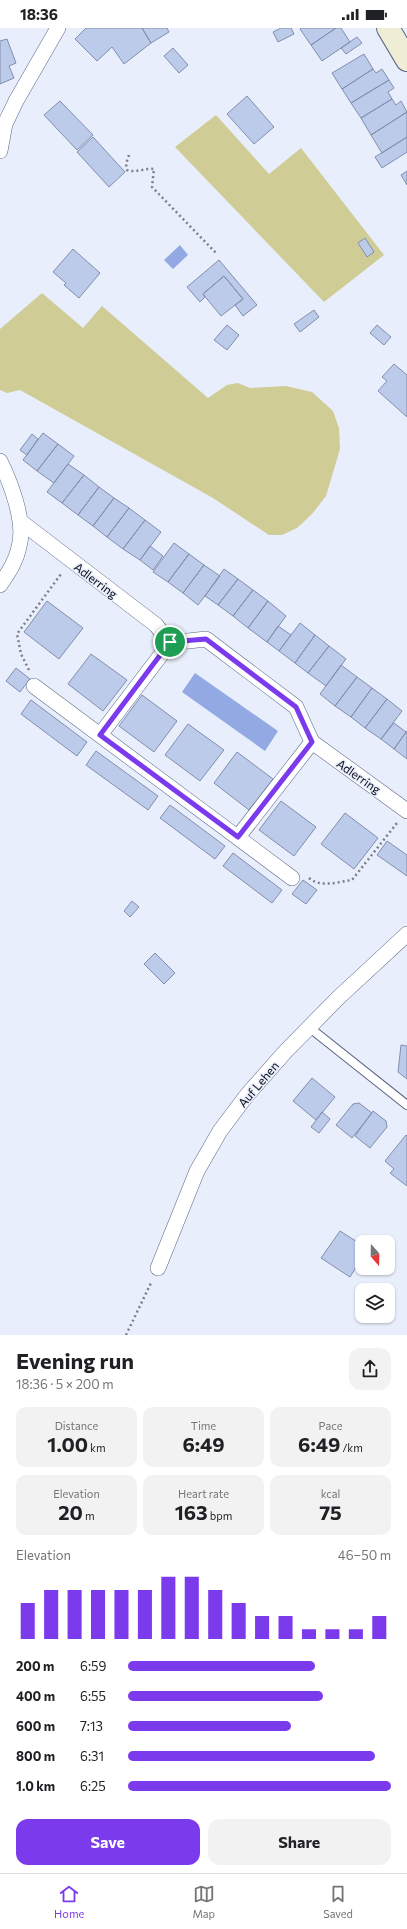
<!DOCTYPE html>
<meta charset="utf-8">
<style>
:root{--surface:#fff;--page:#f2f2f2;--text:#202124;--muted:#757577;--line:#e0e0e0;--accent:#7c3aed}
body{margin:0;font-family:Commissioner,sans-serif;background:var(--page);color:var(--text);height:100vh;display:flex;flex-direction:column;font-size:15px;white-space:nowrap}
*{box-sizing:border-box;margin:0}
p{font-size:13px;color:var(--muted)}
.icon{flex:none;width:22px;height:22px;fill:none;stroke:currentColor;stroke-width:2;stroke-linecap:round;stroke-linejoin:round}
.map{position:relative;height:1307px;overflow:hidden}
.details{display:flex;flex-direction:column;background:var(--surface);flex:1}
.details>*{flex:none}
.needle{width:26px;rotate:160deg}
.controls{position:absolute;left:355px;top:1207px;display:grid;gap:8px}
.controls a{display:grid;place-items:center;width:40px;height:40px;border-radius:8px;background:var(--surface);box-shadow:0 1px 3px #0004;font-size:20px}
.pin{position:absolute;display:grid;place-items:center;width:34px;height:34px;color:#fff;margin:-17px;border:2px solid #fff;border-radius:50%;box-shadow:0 1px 4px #0007}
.round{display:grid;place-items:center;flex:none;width:42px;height:42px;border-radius:12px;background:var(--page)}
.overview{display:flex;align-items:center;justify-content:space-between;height:68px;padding:0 16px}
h1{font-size:22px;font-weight:700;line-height:30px}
.metrics{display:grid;grid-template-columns:repeat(3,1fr);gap:6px;height:68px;padding:4px 16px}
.metrics div{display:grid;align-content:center;border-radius:10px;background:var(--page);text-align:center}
.metrics b{font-size:20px;font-weight:700}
.metrics small{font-size:11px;font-weight:400}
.metrics p{font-size:11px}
.chart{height:112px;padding:8px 16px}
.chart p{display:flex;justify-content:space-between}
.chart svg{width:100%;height:72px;margin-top:4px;stroke:var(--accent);stroke-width:6}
.primary-button{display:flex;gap:8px;margin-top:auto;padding:8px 16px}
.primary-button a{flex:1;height:46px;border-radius:12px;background:var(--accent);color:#fff;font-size:16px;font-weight:700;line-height:46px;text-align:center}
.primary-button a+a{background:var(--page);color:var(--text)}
ul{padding:0 16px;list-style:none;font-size:13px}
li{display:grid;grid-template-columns:64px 48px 1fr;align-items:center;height:30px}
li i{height:10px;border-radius:5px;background:var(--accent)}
.status{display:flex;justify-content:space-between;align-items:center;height:28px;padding:0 20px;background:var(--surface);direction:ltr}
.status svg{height:11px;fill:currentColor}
.dock{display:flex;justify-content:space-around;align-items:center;height:56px;border-top:1px solid var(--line);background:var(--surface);font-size:11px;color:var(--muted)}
.dock a{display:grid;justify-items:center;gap:2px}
.dock .active{color:var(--accent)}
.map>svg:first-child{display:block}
</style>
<div class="status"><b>18:36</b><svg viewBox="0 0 49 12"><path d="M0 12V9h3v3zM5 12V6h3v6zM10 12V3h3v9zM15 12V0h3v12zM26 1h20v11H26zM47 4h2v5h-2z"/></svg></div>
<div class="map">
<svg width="407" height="1307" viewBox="0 0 407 1307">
<rect width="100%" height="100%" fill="#e8eefb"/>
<path fill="#cfcc96" d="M216 87 269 146 301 120 384 227 324 274 175 119Z
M42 265 83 300 102 278 208 370 227 357 238 355 250 360 286 358 312 364 333 383 339 400 340 421 326 468 312 486 297 500 282 507H269L213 470 20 362 7 365 0 362V301Z"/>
<path fill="#92a9e3" d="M180 217 188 227 173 241 164 232Z
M195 645 278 703 265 723 182 664Z"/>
<path fill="#bdcbeb" stroke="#818ead" d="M86 0H142L151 15 124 36 112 19 97 33 75 11Z
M142 0H167L169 4 151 15Z
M281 0H291L294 6 278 14 273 4Z
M301 0H336L311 17 300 1Z
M336 0H341L350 14 322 33 311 17Z
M357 9 362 15 346 26 341 20Z
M7 11 16 35 9 38 14 50 0 56V13Z
M173 20 188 37 179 45 164 28Z
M364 26 373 41 342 61 332 45Z
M373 41 376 45 382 41 389 52 351 75 342 61Z
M389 52 394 60 388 64 392 71 361 90 351 75Z
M247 68 274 99 254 116 227 86Z
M392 71 396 77 401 73 407 84 371 107 361 90Z
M60 73 93 107 77 122 44 87Z
M407 84V109L382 125 371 107Z
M93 109 125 144 109 159 77 124Z
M407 109V124L382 140 375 129Z
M407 143V157L401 147Z
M365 210 374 224 367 229 358 215Z
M73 221 100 245 79 270 64 257 66 255 53 244Z
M219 232 257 277 243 288 235 277 243 271 224 248 203 266 205 269 200 274 187 259Z
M224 248 243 271 221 288 203 266Z
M314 282 319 289 300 304 294 296Z
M227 297 239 307 227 322 214 312Z
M377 297 391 309 384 317 370 305Z
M394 336 407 347V389L378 363 387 353 382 349Z
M43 405 58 416 37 443 23 432Z
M32 406 38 411 27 427 20 422Z
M58 416 74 428 54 455 37 443Z
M68 436 84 447 62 475 47 464Z
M84 447 99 459 78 487 62 475Z
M99 459 114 470 93 498 78 487Z
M114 470 129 480 107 509 93 498Z
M129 480 145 492 123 521 107 509Z
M145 492 161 504 140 532 123 521Z
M174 515 189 526 168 554 153 544Z
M150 518 163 528 153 542 140 532Z
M189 526 204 537 183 565 168 554Z
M204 537 220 548 198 577 183 565Z
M224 541 238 551 218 577 205 568Z
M238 551 253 562 233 588 218 577Z
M253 562 268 573 248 600 233 588Z
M47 573 83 600 59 631 24 604Z
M268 573 286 588 267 614 248 600Z
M300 595 315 607 295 635 279 623Z
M278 598 291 607 279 623 267 614Z
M315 607 329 618 308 645 295 635Z
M329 618 346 631 326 658 308 645Z
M91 626 127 652 103 683 68 656Z
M341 637 357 649 335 678 320 666Z
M16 640 30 651 20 664 6 653Z
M357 649 372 660 351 689 335 678Z
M372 660 387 671 365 700 351 689Z
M142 667 177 693 154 724 119 698Z
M387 671 402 683 381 711 365 700Z
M31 672 87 714 77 728 21 686Z
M394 695 406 704 394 721 381 711Z
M188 696 224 722 200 753 165 727Z
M407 703V731L394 721Z
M96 723 158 768 148 782 86 737Z
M237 724 273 751 249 782 214 755Z
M281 773 316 799 294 828 259 802Z
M170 777 225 818 215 831 160 790Z
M345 785 378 810 354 841 321 816Z
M387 813 407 827V848L377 827Z
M233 825 282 862 272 875 223 838Z
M303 852 317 862 306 876 292 866Z
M132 873 139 879 130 889 124 883Z
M155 925 175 945 164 956 144 936Z
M401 1017 407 1018V1051L398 1044Z
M312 1050 335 1069 316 1092 293 1073Z
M359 1075 372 1085 352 1110 336 1097 353 1076Z
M373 1083 386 1093 387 1099 370 1120 355 1108Z
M322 1084 330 1091 319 1105 311 1099Z
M406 1107 407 1108V1158L390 1145 394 1141 385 1133Z
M340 1203 362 1217V1230L350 1249 321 1230Z"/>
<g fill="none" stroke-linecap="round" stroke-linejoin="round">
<g stroke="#5b6683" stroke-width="10">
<path id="lane" d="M310 1000 407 1077"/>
</g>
<g stroke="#5b6683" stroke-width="16">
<path id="street" d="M0 123 5 96 16 73 58 0
M0 433C11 455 26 495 19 519 16 534 8 545 0 557
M20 493 156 597 170 615 206 611 296 679 312 714 407 783
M34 658 292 850
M100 707 170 615
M238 809 312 714
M158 1240 197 1143 220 1103 247 1067 285 1024 338 970 407 906"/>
</g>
<g stroke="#5b6683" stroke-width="24">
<path id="secondary" d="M388 0 407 32"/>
</g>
<path stroke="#7a7f8b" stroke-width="2.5" stroke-dasharray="2 3" stroke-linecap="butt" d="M129 127 126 136 127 142C136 145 145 140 154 141L152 159 217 226
M29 642 21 626 17 606 61 546
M309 850C321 860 337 854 352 852L397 795
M126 1307 151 1255"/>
<use href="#lane" stroke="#fff" stroke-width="8"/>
<use href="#street" stroke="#fff" stroke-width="15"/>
<use href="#secondary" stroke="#efedd6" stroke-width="22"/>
</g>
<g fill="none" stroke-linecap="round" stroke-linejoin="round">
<g stroke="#fff" stroke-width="8">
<path id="route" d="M206 611 296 679 312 714 238 809 100 707 170 614Z"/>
</g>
<use href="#route" stroke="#7c3aed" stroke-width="5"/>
</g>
<g text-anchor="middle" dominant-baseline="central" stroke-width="3" stroke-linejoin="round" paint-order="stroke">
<g font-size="12" fill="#090d18" stroke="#e8eefb">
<text transform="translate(96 552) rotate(37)">Adlerring</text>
<text transform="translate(359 748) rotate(35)">Adlerring</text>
<text transform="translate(258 1056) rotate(-50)">Auf Lehen</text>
</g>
</g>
</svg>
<div class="controls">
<a><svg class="needle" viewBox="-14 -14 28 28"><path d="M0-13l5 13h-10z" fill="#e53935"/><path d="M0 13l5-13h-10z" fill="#757577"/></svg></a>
<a><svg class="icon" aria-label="layers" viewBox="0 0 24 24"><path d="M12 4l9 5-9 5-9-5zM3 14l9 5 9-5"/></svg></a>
</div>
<div class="pin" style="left:170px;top:614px;background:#1e9e55"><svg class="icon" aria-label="arrive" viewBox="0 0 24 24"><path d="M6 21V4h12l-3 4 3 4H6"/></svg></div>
</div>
<section class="details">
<div class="overview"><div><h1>Evening run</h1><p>18:36 · 5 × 200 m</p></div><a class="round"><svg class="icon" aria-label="share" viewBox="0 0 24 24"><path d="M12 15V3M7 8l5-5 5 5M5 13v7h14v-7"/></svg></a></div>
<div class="metrics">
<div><p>Distance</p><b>1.00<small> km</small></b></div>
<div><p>Time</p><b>6:49</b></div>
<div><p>Pace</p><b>6:49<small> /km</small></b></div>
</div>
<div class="metrics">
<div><p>Elevation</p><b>20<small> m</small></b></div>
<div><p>Heart rate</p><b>163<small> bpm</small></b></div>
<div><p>kcal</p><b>75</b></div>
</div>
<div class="chart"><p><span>Elevation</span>46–50 m</p>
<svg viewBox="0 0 160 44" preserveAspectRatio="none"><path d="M5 44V22M15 44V14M25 44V14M35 44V14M45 44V14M55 44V14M65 44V6M75 44V6M85 44V14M95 44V22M105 44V30M115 44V30M125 44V38M135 44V38M145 44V38M155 44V30"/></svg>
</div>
<ul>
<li><b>200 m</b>6:59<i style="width:71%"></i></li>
<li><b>400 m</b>6:55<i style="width:74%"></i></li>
<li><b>600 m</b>7:13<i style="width:62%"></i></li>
<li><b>800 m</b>6:31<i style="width:94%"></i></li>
<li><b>1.0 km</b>6:25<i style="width:100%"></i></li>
</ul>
<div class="primary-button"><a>Save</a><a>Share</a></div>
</section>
<nav class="dock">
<a class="active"><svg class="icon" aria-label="home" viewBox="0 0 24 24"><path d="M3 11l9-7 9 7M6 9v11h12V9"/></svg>Home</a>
<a><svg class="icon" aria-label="map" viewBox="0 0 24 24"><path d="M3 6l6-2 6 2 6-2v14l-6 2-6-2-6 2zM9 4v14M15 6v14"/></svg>Map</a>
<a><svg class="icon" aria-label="saved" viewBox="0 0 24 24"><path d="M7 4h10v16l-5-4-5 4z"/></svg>Saved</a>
</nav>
